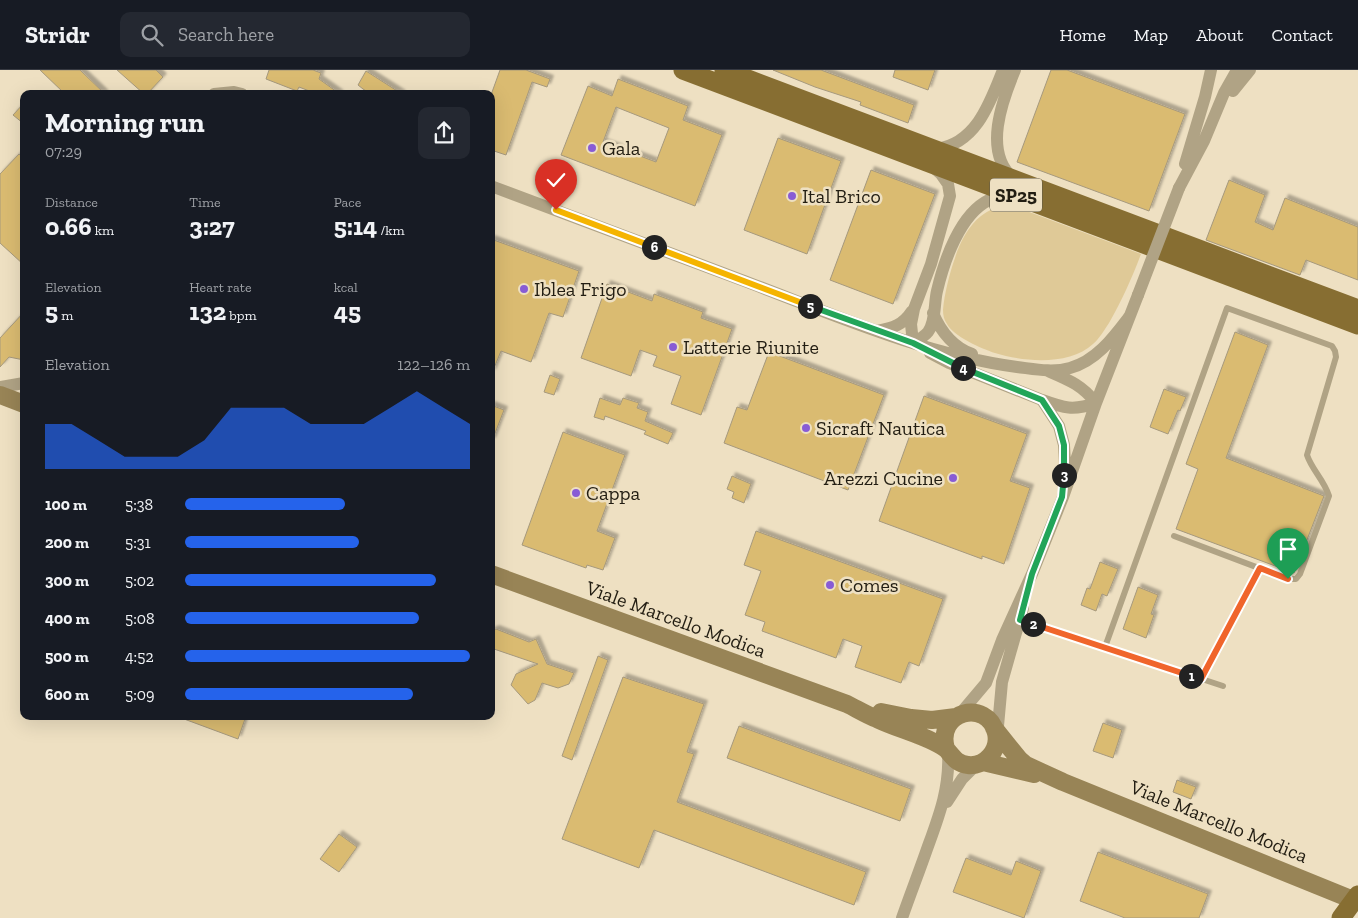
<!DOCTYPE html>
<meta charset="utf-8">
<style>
:root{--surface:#171b24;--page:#242831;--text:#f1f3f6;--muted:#9ea1a6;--line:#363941;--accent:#2563eb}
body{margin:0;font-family:"Zilla Slab",serif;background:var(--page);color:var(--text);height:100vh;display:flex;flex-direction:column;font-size:19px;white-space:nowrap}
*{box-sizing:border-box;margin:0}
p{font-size:16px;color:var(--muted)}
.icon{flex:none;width:28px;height:28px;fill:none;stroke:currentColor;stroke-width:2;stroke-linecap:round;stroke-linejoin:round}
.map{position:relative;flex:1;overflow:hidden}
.sheet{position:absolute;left:20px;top:20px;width:475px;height:630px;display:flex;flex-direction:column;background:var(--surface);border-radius:10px;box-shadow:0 5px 20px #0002}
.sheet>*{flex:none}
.pin{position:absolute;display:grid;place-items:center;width:42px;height:42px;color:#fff;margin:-51px -21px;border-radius:50% 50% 50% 0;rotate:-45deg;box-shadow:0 0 5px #0007}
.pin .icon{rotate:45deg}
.km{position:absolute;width:25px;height:25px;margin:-12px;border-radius:50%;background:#222;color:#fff;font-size:14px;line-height:25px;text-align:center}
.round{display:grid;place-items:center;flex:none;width:52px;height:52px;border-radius:10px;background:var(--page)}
.overview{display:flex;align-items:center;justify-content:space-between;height:85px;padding:0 25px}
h1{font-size:28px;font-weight:700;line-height:38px}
.stats{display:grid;grid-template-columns:repeat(3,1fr);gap:8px;height:85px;padding:5px 25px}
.stats div{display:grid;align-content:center}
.stats b{font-size:25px;font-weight:700}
.stats small{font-size:14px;font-weight:400}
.stats p{font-size:14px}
.chart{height:140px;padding:10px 25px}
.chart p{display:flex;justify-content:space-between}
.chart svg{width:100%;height:90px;margin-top:5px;fill:var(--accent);opacity:.7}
ul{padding:0 25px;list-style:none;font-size:16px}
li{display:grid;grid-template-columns:80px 60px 1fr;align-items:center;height:38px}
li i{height:12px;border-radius:6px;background:var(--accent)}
header{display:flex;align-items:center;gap:30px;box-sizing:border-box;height:70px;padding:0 25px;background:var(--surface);border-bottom:1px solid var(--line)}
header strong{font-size:24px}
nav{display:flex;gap:28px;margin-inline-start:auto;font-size:18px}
.search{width:350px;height:45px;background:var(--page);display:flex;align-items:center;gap:12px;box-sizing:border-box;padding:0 18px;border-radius:10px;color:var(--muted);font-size:19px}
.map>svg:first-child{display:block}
</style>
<header>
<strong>Stridr</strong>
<div class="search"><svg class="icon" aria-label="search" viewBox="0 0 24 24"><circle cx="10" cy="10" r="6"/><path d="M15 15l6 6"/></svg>Search here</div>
<nav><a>Home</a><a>Map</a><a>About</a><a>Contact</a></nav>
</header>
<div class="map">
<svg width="1358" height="848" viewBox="0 0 1358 848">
<defs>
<filter id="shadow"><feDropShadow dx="3.5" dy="-3.5" stdDeviation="1" flood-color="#0004"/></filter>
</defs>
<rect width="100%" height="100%" fill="#eee0c2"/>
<path fill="#dfc997" d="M1008 134 1141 184C1132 208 1122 230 1109 253 1104 260 1100 268 1093 274 1070 296 1023 292 995 283 982 279 953 266 947 254 944 250 943 245 943 240 944 226 950 201 955 188 959 174 969 155 981 146 988 140 999 137 1008 134Z"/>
<path fill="#dabb71" stroke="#a6997d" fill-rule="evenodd" filter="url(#shadow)" d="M40 0H80L105 24H65Z
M117 0H156L163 7 147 24H144Z
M269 0H313L321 3 319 9 340 24H317L299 17 297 21 266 9Z
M500 0H526L550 9 547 17 532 12 506 85 491 80V25Z
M773 0H821L914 35 908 53 860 35 861 32 815 17Z
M895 0H935L928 20 893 7Z
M1051 0H1067L1185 44 1149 141 1017 92Z
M366 1 402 24H371L363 19 358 15Z
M618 9 688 36 683 50 722 65 695 136 561 85 588 16 612 26ZM616 37 669 58 656 92 603 72Z
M24 33V54L13 45Z
M778 68 841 91 807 184 744 160Z
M19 84 24 89V195L0 173V104Z
M871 100 935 124 893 234 830 210Z
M1229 110 1265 125 1255 152 1273 160 1285 128 1358 157V210L1306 190 1300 205 1206 170Z
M491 169 579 201 563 247 549 243 531 292 501 281 492 303Z
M607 214 652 231 654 224 703 242 701 248 732 259 701 345 671 334 681 306 653 296 657 286 640 280 631 306 581 288Z
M24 242V290L9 287 0 297V268Z
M1235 262 1268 275 1226 388 1324 426 1294 503 1176 459 1198 399 1186 394Z
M769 282 884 325 848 420 724 373 737 337 747 340Z
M550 305 560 309 554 325 544 322Z
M1164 319 1186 327 1180 341 1178 340 1168 364 1150 357Z
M924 326 1027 364 1010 411 1030 418 1004 494 982 486V489L879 451Z
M600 328 620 335 623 328 639 333 637 338 648 342 645 351 673 363 668 374 644 364 646 361 605 346 604 350 594 347Z
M491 335 504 340 492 371H491Z
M563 362 625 385 597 461 615 468 603 500 587 495 586 498 522 475Z
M732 406 751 414 744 433 732 428 734 422 727 419Z
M756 461 943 529 919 596 909 592 901 613 855 597 862 576 843 569 836 588 762 561 765 552 745 545 761 501 744 495Z
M1100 492 1118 499 1107 526 1102 524 1096 541 1081 535 1087 518 1090 519Z
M1138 517 1158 525 1151 544 1154 545 1146 568 1123 559Z
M496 559 529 572 536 569 547 594 574 603 569 614 558 618 542 613 535 630 528 634 511 615 516 604 538 594 491 578V561Z
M598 586 608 590 572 690 562 686Z
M623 607 704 634 687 682 694 684 677 732 866 802 854 835 654 760 639 798 562 769Z
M176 646H246L238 669Z
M1103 653 1122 660 1113 688 1093 681Z
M739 656 911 719 900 751 727 688Z
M1177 710 1196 717 1191 729 1173 722Z
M339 764 357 777 339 802 320 789Z
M1098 782 1208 824 1199 848H1125L1080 831Z
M966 788 1011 805 1016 791 1041 801 1024 848 953 822Z"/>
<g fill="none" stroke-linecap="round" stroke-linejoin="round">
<path stroke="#b0a385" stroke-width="6" d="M1020 549 1223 616
M1105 577 1227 238 1332 276 1335 281 1336 287 1307 385C1312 400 1324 410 1329 426L1300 504 1296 509H1288L1174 466
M1201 609 1260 498"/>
<path stroke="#b0a385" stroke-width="12" d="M1233 21 1250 0
M214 24 234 22 242 24
M936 79C976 74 990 33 1003 0
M1185 94 1205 27 1211 0
M1013 108C983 82 1002 31 1015 0
M491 116C574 147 657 178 739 209 830 243 921 284 1017 297 1034 299 1052 303 1070 298 1096 291 1113 268 1129 247
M1179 118 1204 71 1224 23 1237 0
M933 243C941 262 953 277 972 284
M877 261C893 258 903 255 912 241
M913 273 911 254 914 239 931 194 950 126 948 114 941 104 934 98
M913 273C918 270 925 266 928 262 936 251 934 233 937 221 944 191 960 144 989 130 996 126 1004 126 1012 125
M930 283 949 293 1042 330 1059 356 1064 375 1065 394 1064 410
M0 317 24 313
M1042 330C1064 338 1073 341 1096 333 1082 315 1069 310 1048 301
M959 645 986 613 1002 570 1032 504 1063 427 1096 333 1138 225
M997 667 1002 612 1023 538
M947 732 962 709 977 694
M902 848C910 825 919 802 927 779 939 746 950 718 948 682"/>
<path stroke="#988456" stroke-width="18" d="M0 325 24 334
M491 504 847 634C857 639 867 645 877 649 896 658 916 663 934 672 938 674 944 677 947 680 953 687 957 694 968 695 985 697 1000 680 996 663 987 628 935 641 946 679
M881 642 911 648 932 650 956 647
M994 658 1019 689 1026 695 1063 712 1358 832
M983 692 1034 704"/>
<path stroke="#876e32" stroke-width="19" d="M683 0 1358 255
M724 0 1358 239"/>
<path stroke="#b0a385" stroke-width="12" d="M1138 225 1179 118"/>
<path stroke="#876e32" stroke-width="19" d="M1341 848 1358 825"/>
</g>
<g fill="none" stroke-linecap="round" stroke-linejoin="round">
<g stroke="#fff" stroke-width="10">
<path id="split-1" d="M1191 606 1201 609 1260 498 1288 509"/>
</g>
<g stroke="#fff" stroke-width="10">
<path id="split-2" d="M1033 554 1191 606"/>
</g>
<g stroke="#fff" stroke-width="10">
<path id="split-3" d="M1033 554 1020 550 1032 504 1062 427 1064 405"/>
</g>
<g stroke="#fff" stroke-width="10">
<path id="split-4" d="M963 298 1042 330 1059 356 1064 375V405"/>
</g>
<g stroke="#fff" stroke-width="10">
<path id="split-5" d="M810 236 913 273 963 298"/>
</g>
<g stroke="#fff" stroke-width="10">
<path id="split-6" d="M654 177 810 236"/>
</g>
<g stroke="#fff" stroke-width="10">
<path id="split-7" d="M556 140 654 177"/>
</g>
<use href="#split-1" stroke="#f0652b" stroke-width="6"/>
<use href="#split-2" stroke="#f0652b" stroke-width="6"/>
<use href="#split-3" stroke="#22a559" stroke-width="6"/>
<use href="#split-4" stroke="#22a559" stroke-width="6"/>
<use href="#split-5" stroke="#22a559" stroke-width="6"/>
<use href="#split-6" stroke="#f5b400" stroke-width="6"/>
<use href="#split-7" stroke="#f5b400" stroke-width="6"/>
</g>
<g fill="#885cd5" stroke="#eee0c2" stroke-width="2">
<circle cx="592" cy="78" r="5"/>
<circle cx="792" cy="126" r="5"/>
<circle cx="524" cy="219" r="5"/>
<circle cx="673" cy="277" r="5"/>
<circle cx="806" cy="358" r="5"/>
<circle cx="953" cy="408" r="5"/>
<circle cx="576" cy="423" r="5"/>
<circle cx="830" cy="515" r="5"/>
</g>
<g text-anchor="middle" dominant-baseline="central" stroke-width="5" stroke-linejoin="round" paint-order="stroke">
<rect fill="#eee0c2" stroke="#5f5847" stroke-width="1" x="990" y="108.5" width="52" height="33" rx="4"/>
<g font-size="19" font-weight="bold" fill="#221d12">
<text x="1016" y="125">SP25</text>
</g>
<g font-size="20" fill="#221d12" stroke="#eee0c2" text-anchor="start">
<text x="602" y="78">Gala</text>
<text x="802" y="126">Ital Brico</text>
<text x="534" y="219">Iblea Frigo</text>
<text x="683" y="277">Latterie Riunite</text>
<text x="816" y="358">Sicraft Nautica</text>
<text x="943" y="408" text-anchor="end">Arezzi Cucine</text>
<text x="586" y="423">Cappa</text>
<text x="840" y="515">Comes</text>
</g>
<g font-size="20" fill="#221d12" stroke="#eee0c2">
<text transform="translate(676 549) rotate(20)">Viale Marcello Modica</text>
<text transform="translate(1219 751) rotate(22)">Viale Marcello Modica</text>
</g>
</g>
</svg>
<div class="pin" style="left:1288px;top:509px;background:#1e9e55"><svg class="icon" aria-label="arrive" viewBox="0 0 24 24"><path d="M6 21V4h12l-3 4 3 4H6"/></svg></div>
<div class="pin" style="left:556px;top:140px;background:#d93025"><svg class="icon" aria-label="check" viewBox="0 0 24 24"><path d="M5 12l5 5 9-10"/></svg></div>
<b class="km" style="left:1191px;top:606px">1</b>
<b class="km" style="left:1033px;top:554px">2</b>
<b class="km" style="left:1064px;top:405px">3</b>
<b class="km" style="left:963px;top:298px">4</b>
<b class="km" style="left:810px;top:236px">5</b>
<b class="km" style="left:654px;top:177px">6</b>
<section class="sheet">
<div class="overview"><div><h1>Morning run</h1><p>07:29</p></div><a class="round"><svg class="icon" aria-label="share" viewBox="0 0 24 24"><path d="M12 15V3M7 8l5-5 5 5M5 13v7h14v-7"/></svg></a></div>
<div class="stats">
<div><p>Distance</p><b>0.66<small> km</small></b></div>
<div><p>Time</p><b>3:27</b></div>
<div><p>Pace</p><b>5:14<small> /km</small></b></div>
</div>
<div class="stats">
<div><p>Elevation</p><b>5<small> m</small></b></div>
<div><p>Heart rate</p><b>132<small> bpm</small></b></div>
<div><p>kcal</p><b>45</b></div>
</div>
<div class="chart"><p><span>Elevation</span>122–126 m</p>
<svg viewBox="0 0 160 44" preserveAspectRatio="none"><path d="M0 44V22L10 22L20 30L30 38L40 38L50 38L60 30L70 14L80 14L90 14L100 22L110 22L120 22L130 14L140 6L150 14L160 22V44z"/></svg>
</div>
<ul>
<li><b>100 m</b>5:38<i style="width:56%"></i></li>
<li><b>200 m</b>5:31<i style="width:61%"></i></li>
<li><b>300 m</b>5:02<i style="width:88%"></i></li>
<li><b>400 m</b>5:08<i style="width:82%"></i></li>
<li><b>500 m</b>4:52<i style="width:100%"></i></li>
<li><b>600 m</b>5:09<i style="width:80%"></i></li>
</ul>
</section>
</div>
